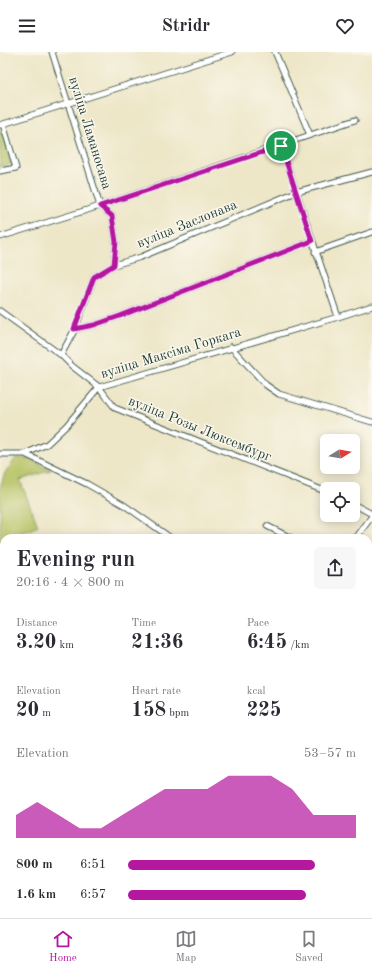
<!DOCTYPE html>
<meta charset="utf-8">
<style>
:root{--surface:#fff;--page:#f7f7f7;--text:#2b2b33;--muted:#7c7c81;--line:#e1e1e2;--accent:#b5179e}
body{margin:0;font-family:"Old Standard TT",serif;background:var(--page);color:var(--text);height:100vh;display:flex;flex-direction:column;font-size:15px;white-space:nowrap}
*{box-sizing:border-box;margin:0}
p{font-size:13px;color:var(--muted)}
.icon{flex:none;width:22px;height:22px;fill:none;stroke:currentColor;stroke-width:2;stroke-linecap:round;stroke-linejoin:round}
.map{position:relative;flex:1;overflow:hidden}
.details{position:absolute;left:0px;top:482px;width:372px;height:384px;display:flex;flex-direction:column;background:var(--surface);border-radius:12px 12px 0 0;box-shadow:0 2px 10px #0003}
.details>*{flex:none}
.needle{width:26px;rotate:79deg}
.tools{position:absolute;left:320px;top:382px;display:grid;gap:8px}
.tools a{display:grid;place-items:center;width:40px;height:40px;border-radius:6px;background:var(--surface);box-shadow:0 2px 10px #0003;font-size:20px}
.pin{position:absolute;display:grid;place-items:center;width:34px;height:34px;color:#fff;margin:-17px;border:2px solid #fff;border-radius:50%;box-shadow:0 1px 4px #0007}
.round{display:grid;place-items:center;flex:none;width:42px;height:42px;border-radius:6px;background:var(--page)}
.summary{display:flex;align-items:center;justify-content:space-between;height:68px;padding:0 16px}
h1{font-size:22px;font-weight:700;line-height:30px}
.figures{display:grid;grid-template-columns:repeat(3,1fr);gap:6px;height:68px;padding:4px 16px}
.figures div{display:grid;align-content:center}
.figures b{font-size:20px;font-weight:700}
.figures small{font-size:11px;font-weight:400}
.figures p{font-size:11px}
.chart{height:112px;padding:8px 16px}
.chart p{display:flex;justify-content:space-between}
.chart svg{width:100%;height:72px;margin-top:4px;fill:var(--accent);opacity:.7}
ul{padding:0 16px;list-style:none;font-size:13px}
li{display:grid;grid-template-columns:64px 48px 1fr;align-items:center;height:30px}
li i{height:10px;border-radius:5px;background:var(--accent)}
header{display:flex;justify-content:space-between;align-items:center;height:52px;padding:0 16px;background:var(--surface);font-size:18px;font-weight:700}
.menu{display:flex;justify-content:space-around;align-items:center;height:56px;border-top:1px solid var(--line);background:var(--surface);font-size:11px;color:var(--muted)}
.menu a{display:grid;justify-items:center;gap:2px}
.menu .current{color:var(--accent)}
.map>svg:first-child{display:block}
</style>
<header><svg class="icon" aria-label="menu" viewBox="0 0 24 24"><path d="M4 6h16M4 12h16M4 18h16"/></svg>Stridr<svg class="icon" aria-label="heart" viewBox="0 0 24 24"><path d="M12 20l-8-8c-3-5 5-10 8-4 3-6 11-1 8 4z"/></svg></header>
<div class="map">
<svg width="372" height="866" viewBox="0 0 372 866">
<rect width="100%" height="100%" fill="#fbf7ec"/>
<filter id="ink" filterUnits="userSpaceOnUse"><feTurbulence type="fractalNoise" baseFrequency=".025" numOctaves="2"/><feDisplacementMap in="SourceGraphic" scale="8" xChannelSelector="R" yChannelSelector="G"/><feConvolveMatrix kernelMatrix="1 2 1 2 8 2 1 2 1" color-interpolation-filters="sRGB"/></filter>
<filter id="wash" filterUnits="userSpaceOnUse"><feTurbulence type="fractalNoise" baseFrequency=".012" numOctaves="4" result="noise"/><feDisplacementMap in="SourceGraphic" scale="16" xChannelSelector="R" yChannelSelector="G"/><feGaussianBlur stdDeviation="0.9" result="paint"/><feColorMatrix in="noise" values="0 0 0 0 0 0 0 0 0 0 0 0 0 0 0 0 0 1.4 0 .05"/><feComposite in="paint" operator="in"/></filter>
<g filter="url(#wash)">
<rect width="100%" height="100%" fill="#ede6c7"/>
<path fill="#b6c365" stroke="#6a804c" d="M0 78H2L11 112 0 115Z
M16 406 29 407 51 418 20 428 38 474 11 486H4V525L0 527V435L5 421Z"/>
</g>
<g filter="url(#ink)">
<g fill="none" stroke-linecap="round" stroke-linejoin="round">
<g stroke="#3e564a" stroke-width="7">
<path id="minor" d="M52 0 100 154 112 164 116 190 114 213
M275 0 310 83
M0 73 232 0
M281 94 338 265
M0 119 16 116 3 72
M0 185 100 154 355 68
M315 200 372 180
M0 259 61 303 72 314 99 335 115 356 327 440
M75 277 94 273 120 264 312 189
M231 295 266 333 279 342 372 370
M61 303 75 277 94 225 114 213 141 205 296 140 372 120
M0 402H25L47 392 66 374 99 335 338 265 372 254
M25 402 87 432 124 453 171 486
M353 452 372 462
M267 474 291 486
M356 486 372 464
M162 866 164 862"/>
</g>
<g stroke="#3e564a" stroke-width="9">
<path id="secondary" d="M0 750H4
M365 862 370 866"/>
</g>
<g stroke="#3e564a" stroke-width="10">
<path id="primary" d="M368 792 372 786
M368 808 372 803
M315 866 318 862
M326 866 329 862"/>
</g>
<use href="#minor" stroke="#fff" stroke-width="5"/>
<use href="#secondary" stroke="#fee5c5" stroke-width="7"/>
<use href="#primary" stroke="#fcbd6f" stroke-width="8"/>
</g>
</g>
<g fill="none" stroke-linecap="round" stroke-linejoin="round" filter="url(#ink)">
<g stroke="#fff" stroke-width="8">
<path id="route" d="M281 94 312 189 120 264 94 273 74 277 94 225 114 213 116 190 112 164 100 154Z"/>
</g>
<use href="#route" stroke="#b5179e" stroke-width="5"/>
</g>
<g text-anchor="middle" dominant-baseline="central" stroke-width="3" stroke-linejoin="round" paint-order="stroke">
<g font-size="14" fill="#1f3d34" stroke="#fbf7ec">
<text transform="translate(90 81) rotate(73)">вуліца Ламаносава</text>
<text transform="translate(187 172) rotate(-22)">вуліца Заслонава</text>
<text transform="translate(171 301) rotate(-17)">вуліца Максіма Горкага</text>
<text transform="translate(200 377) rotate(22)">вуліца Розы Люксембург</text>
</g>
</g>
</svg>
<div class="tools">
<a><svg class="needle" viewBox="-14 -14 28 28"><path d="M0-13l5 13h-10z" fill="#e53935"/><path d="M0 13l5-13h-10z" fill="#7c7c81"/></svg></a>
<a><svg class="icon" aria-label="locate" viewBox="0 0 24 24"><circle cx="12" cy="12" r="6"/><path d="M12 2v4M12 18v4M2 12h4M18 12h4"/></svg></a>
</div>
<div class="pin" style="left:281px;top:94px;background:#1e9e55"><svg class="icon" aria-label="arrive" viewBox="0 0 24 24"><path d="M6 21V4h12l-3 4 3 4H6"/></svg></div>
<section class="details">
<div class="summary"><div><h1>Evening run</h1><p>20:16 · 4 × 800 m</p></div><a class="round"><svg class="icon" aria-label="share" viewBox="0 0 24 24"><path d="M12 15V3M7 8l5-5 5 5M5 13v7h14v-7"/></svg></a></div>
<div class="figures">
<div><p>Distance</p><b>3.20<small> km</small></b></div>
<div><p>Time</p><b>21:36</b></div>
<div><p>Pace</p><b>6:45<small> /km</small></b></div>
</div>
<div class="figures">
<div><p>Elevation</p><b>20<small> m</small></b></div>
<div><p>Heart rate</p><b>158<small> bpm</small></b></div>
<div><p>kcal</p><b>225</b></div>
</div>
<div class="chart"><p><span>Elevation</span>53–57 m</p>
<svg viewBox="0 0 160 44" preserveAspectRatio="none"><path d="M0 44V30L10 22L20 30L30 38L40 38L50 30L60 22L70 14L80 14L90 14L100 6L110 6L120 6L130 14L140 30L150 30L160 30V44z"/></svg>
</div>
<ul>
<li><b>800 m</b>6:51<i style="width:82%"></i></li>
<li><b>1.6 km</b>6:57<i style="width:78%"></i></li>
</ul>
</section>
</div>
<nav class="menu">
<a class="current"><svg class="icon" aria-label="home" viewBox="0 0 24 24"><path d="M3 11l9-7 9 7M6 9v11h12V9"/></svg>Home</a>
<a><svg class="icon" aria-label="map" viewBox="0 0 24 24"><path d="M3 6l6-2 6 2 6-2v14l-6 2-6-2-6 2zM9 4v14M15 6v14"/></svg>Map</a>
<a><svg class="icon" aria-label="saved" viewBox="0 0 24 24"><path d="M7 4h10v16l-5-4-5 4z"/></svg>Saved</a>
</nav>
